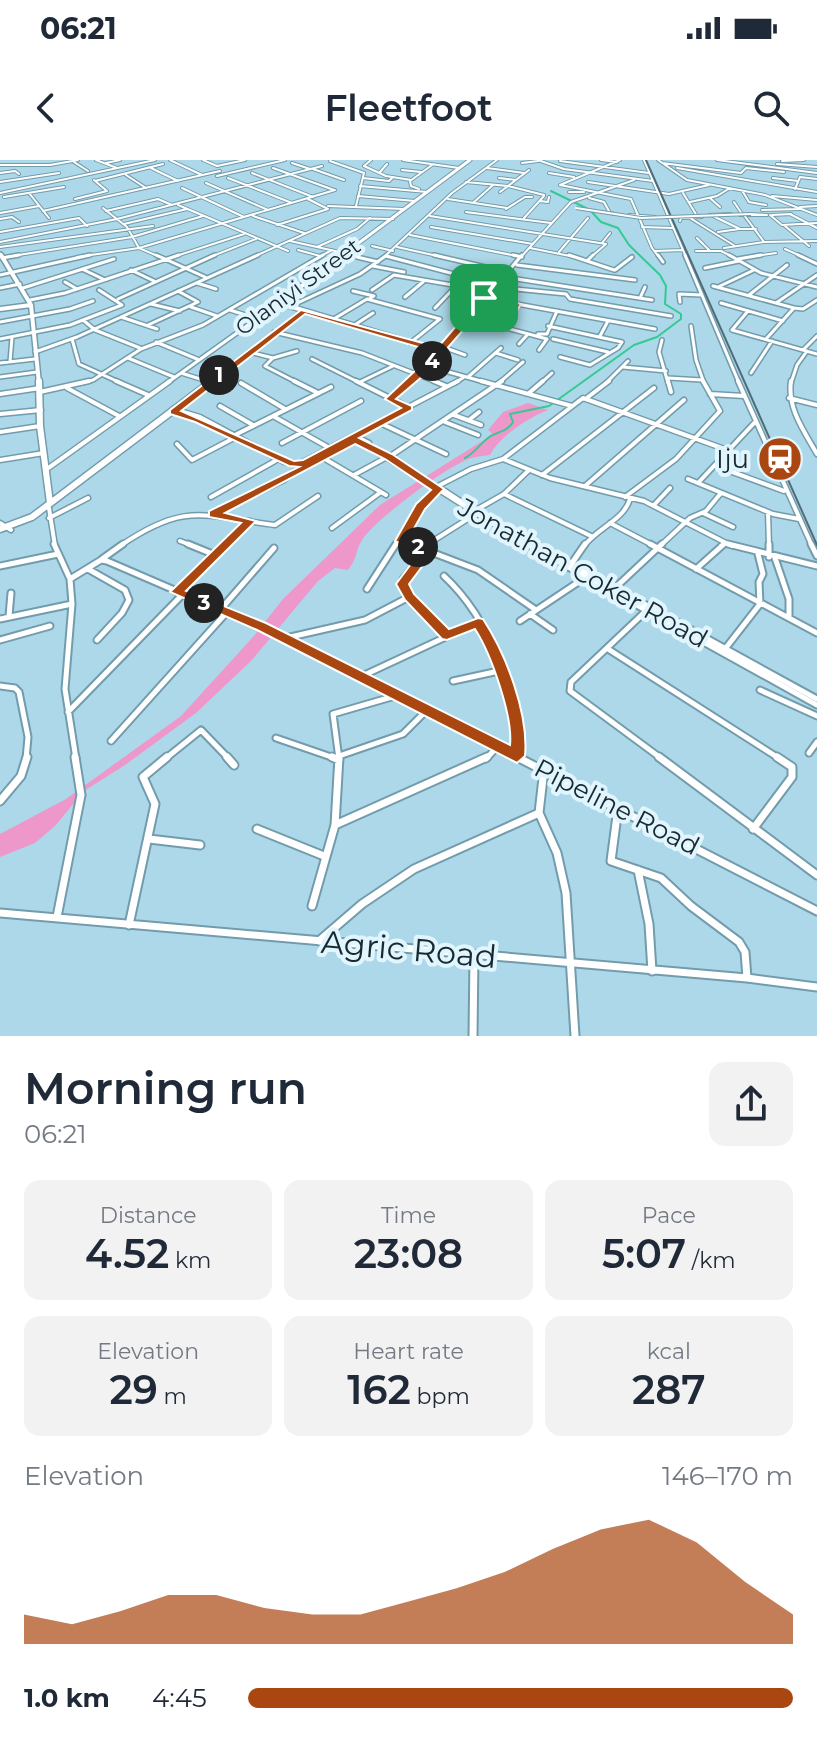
<!DOCTYPE html>
<meta charset="utf-8">
<style>
:root{--surface:#fff;--page:#f2f2f3;--text:#1f2937;--muted:#747a83;--accent:#aa4711}
body{margin:0;font-family:Montserrat,sans-serif;background:var(--page);color:var(--text);height:100vh;display:flex;flex-direction:column;font-size:30px;white-space:nowrap}
*{box-sizing:border-box;margin:0}
p{font-size:26px;color:var(--muted)}
.icon{flex:none;width:44px;height:44px;fill:none;stroke:currentColor;stroke-width:2;stroke-linecap:round;stroke-linejoin:round}
.map{position:relative;height:876px;overflow:hidden}
.side{display:flex;flex-direction:column;background:var(--surface);flex:1}
.side>*{flex:none}
.pin{position:absolute;display:grid;place-items:center;width:68px;height:68px;color:#fff;margin:-34px;border-radius:16px;box-shadow:0 4px 12px #0006}
.km{position:absolute;width:40px;height:40px;margin:-20px;border-radius:50%;background:#222;color:#fff;font-size:22px;line-height:40px;text-align:center}
.round{display:grid;place-items:center;flex:none;width:84px;height:84px;border-radius:16px;background:var(--page)}
.headline{display:flex;align-items:center;justify-content:space-between;height:136px;padding:0 24px}
h1{font-size:44px;font-weight:600;line-height:60px}
.figures{display:grid;grid-template-columns:repeat(3,1fr);gap:12px;height:136px;padding:8px 24px}
.figures div{display:grid;align-content:center;border-radius:16px;background:var(--page);text-align:center}
.figures b{font-size:40px;font-weight:600}
.figures small{font-size:22px;font-weight:400}
.figures p{font-size:22px}
.chart{height:224px;padding:16px 24px}
.chart p{display:flex;justify-content:space-between}
.chart svg{width:100%;height:144px;margin-top:8px;fill:var(--accent);opacity:.7}
ul{padding:0 24px;list-style:none;font-size:26px}
li{display:grid;grid-template-columns:128px 96px 1fr;align-items:center;height:60px}
li i{height:20px;border-radius:10px;background:var(--accent)}
.status{display:flex;justify-content:space-between;align-items:center;height:56px;padding:0 40px;background:var(--surface);direction:ltr}
.status svg{height:22px;fill:currentColor}
header{display:flex;justify-content:space-between;align-items:center;height:104px;padding:0 24px;background:var(--surface);font-size:36px;font-weight:600}
.map>svg:first-child{display:block}
</style>
<div class="status"><b>06:21</b><svg viewBox="0 0 49 12"><path d="M0 12V9h3v3zM5 12V6h3v6zM10 12V3h3v9zM15 12V0h3v12zM26 1h20v11H26zM47 4h2v5h-2z"/></svg></div>
<header><svg class="icon" aria-label="back" viewBox="0 0 24 24"><path d="M15 5l-7 7 7 7"/></svg>Fleetfoot<svg class="icon" aria-label="search" viewBox="0 0 24 24"><circle cx="10" cy="10" r="6"/><path d="M15 15l6 6"/></svg></header>
<div class="map">
<svg width="817" height="876" viewBox="0 0 817 876">
<rect width="100%" height="100%" fill="#add8e9"/>
<path fill="#ee97cb" d="M528 243 548 250C528 258 501 275 490 295 482 296 473 297 466 300 444 309 371 362 361 382 355 392 358 397 348 410L335 408 318 421 251 501 196 553 125 605 84 631 55 666 35 683 0 697V674L66 639 181 556 253 477 283 439 380 345 484 280 492 273 488 270 503 252Z"/>
<g fill="none" stroke-linecap="round" stroke-linejoin="round">
<path stroke="#33ca93" stroke-width="2" d="M465 298C476 292 481 282 491 276 500 271 508 271 513 262L510 254 549 246 634 185 657 177 681 159V154L665 144 666 126 660 115 629 85 618 68 601 62 590 50 551 31"/>
<g stroke="#729cac" stroke-width="4">
<path id="street-far4" d="M96 0 117 8
M170 0 202 15
M203 0 217 6 245 0
M371 0 364 6 386 16 411 20
M403 0 459 8
M538 0 564 9 653 21
M601 0 617 2
M644 0 686 97
M658 0 687 20 765 35 817 55
M717 0 817 13
M330 1 364 13 356 46
M560 1 649 13
M782 1 804 0
M74 2 88 11
M106 3 120 0
M292 3 310 9
M522 3 538 1
M662 3 741 13 746 8 784 12
M777 4 817 7
M0 5H50L78 0
M151 8 178 21
M273 8 334 30
M487 8 524 13
M677 8 817 32
M313 9 344 20
M402 10 421 12
M380 12 387 4
M0 13 15 11 19 14
M252 13 313 37
M549 13 574 17
M126 15 146 28
M217 16 285 0
M228 18 292 43
M363 18 389 21 392 18
M499 18 516 20
M773 18 798 21
M95 21 163 4
M0 22 59 13
M466 22 508 26 544 35
M588 22 669 34 709 25
M206 23 268 50
M560 25 631 39 652 88 659 97
M560 25 620 0
M360 26 427 32
M182 28 244 57
M419 29 411 26 410 21 432 5
M795 29 800 17 817 19
M500 32 529 10
M569 32H584
M743 32 749 42 766 45
M0 33 155 0
M29 33 49 58
M683 33 697 56
M358 36 415 41
M772 36 817 40
M4 37 64 27
M589 38 604 42 610 53 615 54
M75 39 107 31 94 20
M448 39 507 48
M711 39 720 47
M540 41 548 42 549 37
M474 42 493 25
M690 42 717 36 730 28
M734 42 742 54
M178 45 288 91
M328 46 404 49
M800 47 817 46
M103 48 127 67 139 88 160 97
M506 49 525 37H532
M762 50 800 49
M43 51 220 11
M106 51 158 39 172 45
M466 52 551 63
M0 53 39 46
M790 54 817 68
M629 55 655 57
M709 55 731 54
M740 55H767L749 54
M744 55 764 82
M770 55 782 65 817 63
M772 55 791 54
M253 56 304 73
M430 56 606 84 591 97
M713 56 740 69H756
M524 58 544 36
M690 58 735 86
M0 59 12 57 19 62
M680 61 681 58 702 57
M124 64 187 49
M277 65 328 49 308 39
M785 66 809 86
M431 67 533 84
M642 67 673 68
M0 72 79 58 87 66
M718 72 739 69
M410 75 522 97
M697 78 710 91
M290 81 344 93
M0 82 117 59 322 6
M602 83 610 73
M372 86 393 91
M0 87 153 66
M317 87 357 69 370 58
M397 87 442 97
M530 88 575 97
M724 88 764 82 817 81
M785 89 803 97
M298 90 320 96
M655 91 683 90
M696 91H721L733 97
M559 92 588 58
M386 96 391 97
M6 97 132 77 203 56
M77 97 139 88 335 30
M173 97 244 74
M210 97 256 79
M253 97 340 58 393 59
M319 97 332 90
M384 97 452 33 497 0
M521 97 571 42 634 20
M749 97 776 93"/>
</g>
<g stroke="#729cac" stroke-width="6">
<path id="street-far3" d="M156 95 205 117
M434 95 507 112
M513 95 522 97
M569 95 614 110
M658 95 663 102
M685 95 739 223
M729 95 761 113 817 127
M798 95 817 104
M386 96 496 125
M357 97 378 102
M2 98 19 95
M738 99 761 95
M587 101 593 95
M517 105 635 120
M373 106 404 112
M705 108 739 101
M82 109 103 119
M131 110 154 121
M615 110 632 97
M0 115 90 95
M504 117 652 140
M65 122 77 129
M197 123 216 129
M713 126 794 148 766 179
M494 127 566 134 570 139 671 156
M718 127 754 110
M0 128 20 124
M23 128 114 99
M372 130 394 115 488 131
M353 131 374 136 369 139
M749 135 787 105
M405 137 423 122
M484 138 655 169
M640 138 645 127
M118 139 215 95
M30 140 65 133 179 95
M680 142 679 134 702 135
M721 143 783 161
M776 143 817 115
M151 144 180 151
M291 146 360 114 387 95
M191 147 217 156
M435 148 455 127
M794 148 803 149 817 140
M230 150 255 158
M748 151 732 170 817 194
M121 157 157 169
M469 158 547 179 539 190
M83 160 95 170 140 188
M332 160 367 139 440 159 410 183
M0 162 70 149 93 141
M148 165 198 142 178 131
M353 166 373 153
M503 166 517 144
M548 166 622 182 618 188 590 205 560 197
M691 166 696 200 704 223
M274 172 362 193 439 223
M538 174H547L557 151
M600 176 608 161
M0 179 70 165 122 145 99 130
M72 179 79 204 121 223
M553 179 608 192
M662 180 659 192 668 223
M156 182 197 199
M519 184 528 174
M443 187 465 195
M803 190 817 176
M35 192 77 177 258 95
M249 192 273 198 265 206 298 223
M496 193 518 200
M128 198 174 217
M273 198 297 191
M312 199 360 223
M10 202 12 177
M0 203 35 199
M427 206 488 223
M623 207 666 211
M181 213 210 222
M751 213 772 181
M0 217 37 212
M468 217 501 188
M668 218 702 220
M360 222 393 206
M81 223 93 220 141 189 203 165 323 95
M167 223 279 143
M408 223 427 206 522 95
M455 223 464 217
M499 223 523 202
M541 223 552 213
M606 223 628 201
M791 223 797 205 807 191"/>
</g>
<g stroke="#729cac" stroke-width="7">
<path id="street-far2" d="M116 221 148 235
M206 221 210 222
M294 221 318 233
M356 221 408 247
M434 221 446 226
M481 221 572 246
M668 221 671 232
M738 221 812 386
M791 221C787 248 804 271 817 294
M241 223 285 249
M67 228 119 256
M40 232 89 221
M529 233 543 221
M0 234 40 228
M710 234 744 236
M588 237 609 221
M789 238 817 245
M390 239 410 221
M220 246 253 265
M173 249 200 257 284 302 299 304 458 221
M0 254 41 250
M454 255 481 265
M273 256 333 290
M469 260 479 252
M445 262 478 275
M380 263 446 294
M0 272 40 266
M233 276 331 227
M355 276 369 283
M351 278C413 310 469 352 531 386
M282 283 361 241
M177 284 192 300 234 278
M392 295 502 221
M320 296 386 335
M503 299 550 318 644 341 732 386
M0 300 44 293
M716 306 784 331
M47 309 170 221
M354 315 387 297
M542 315 654 228
M688 319 773 354 799 359
M698 323 756 261
M438 326 471 309 503 299 583 238 730 291
M585 326 684 240
M445 331 483 356
M504 334 591 376
M211 337 275 301
M625 337 676 299 720 251 703 221
M654 345 670 328
M49 348 55 386
M476 350 504 334 529 310
M768 352 769 386
M703 353 733 367
M213 354 284 320 304 304
M49 358 88 338
M492 361 538 386
M0 363 11 370
M610 363 654 386
M332 368 381 332
M180 381 193 386
M401 381 415 386
M120 386C186 341 204 356 275 365L318 336
M224 386 250 361
M395 386 420 347 438 329
M430 386 436 379 474 355
M584 386C597 368 624 360 630 339
M660 386 690 358 706 351 721 333
M721 386 724 384"/>
</g>
<g stroke="#729cac" stroke-width="9">
<path id="street-far1" d="M54 384 70 419 72 444 65 529 76 599
M188 384 215 395
M410 384 478 410 536 450
M432 384 403 419 409 437 447 475
M527 384 817 545
M535 384 817 539
M650 384 817 473
M728 384 817 406
M769 384V397
M811 384 817 396
M775 398 789 439V458
M102 399 123 384
M572 403 585 384
M0 406 58 394
M88 409 125 430 129 440 122 453 97 480
M696 409 724 384
M444 416C491 460 517 532 517 596
M70 419 101 400 107 401 274 473 521 599
M615 428 662 384
M367 429 396 384
M177 432 226 384
M221 449 274 388
M647 450 571 522 570 531 662 599
M530 454 553 470
M9 456 11 433
M0 459 72 444
M520 461 577 423 583 415
M286 478 365 460 409 437
M0 480 50 466
M608 489 780 599
M725 489 760 444 759 422 763 414 758 394
M360 517 478 462
M453 521 499 511
M0 526 15 528 19 532 28 577 26 599
M760 530 817 556
M68 552 183 434
M276 578 337 599
M111 581 227 452
M809 593 817 582
M339 596 403 574 426 551
M165 599 201 570 229 599
M339 599 333 554 395 536
M486 599 497 587"/>
</g>
<g stroke="#729cac" stroke-width="11">
<path id="street" d="M227 597 234 605
M332 597 339 600
M517 597 817 751
M659 597 817 715
M544 609 539 653 557 693 566 733 575 876
M0 641 21 616 27 597
M618 648 611 701 661 718 691 746 739 782 745 792 747 818
M335 665 487 597
M257 669 324 696
M753 669 792 617V607L777 597
M149 679 200 685
M638 710 649 764 652 811
M312 746 335 665 339 597
M0 753 747 818 817 827
M57 757 81 635 75 597
M129 765 155 644 143 617 167 597
M319 781 362 744 414 709 539 653
M473 876 474 795"/>
</g>
<g stroke="#729cac" stroke-width="5">
<path id="secondary-far2" d="M0 94 2 97
M340 97 470 0"/>
</g>
<g stroke="#729cac" stroke-width="7">
<path id="secondary-far1" d="M1 95 31 145 39 223
M279 143 343 95
M279 143 440 191
M0 149 31 145
M209 223 304 151"/>
</g>
<g stroke="#729cac" stroke-width="9">
<path id="secondary" d="M39 221 40 266 50 343
M0 369 32 357 212 221"/>
</g>
<use href="#street-far4" stroke="#fff" stroke-width="2"/>
<use href="#street-far3" stroke="#fff" stroke-width="3"/>
<use href="#street-far2" stroke="#fff" stroke-width="4"/>
<use href="#street-far1" stroke="#fff" stroke-width="5"/>
<use href="#street" stroke="#fff" stroke-width="7"/>
<use href="#secondary-far2" stroke="#fff" stroke-width="3"/>
<use href="#secondary-far1" stroke="#fff" stroke-width="4"/>
<use href="#secondary" stroke="#fff" stroke-width="6"/>
<path stroke="#516c76" stroke-width="2" d="M646 0 817 385"/>
<g stroke="#729cac" stroke-width="4" stroke-linecap="butt">
<path id="street-bridge" d="M576 48 641 58 751 54"/>
</g>
<use href="#street-bridge" stroke="#fff" stroke-width="2"/>
</g>
<path fill="#aa4711" stroke="#fff" stroke-width="2" fill-rule="evenodd" d="M482 136 521 144 506 168 471 161 423 216 396 239 412 246V250L359 278 392 294 444 329 425 349 408 379 433 392 409 424 414 434 449 469 478 458 483 459C506 494 529 554 525 596L517 603 257 470 170 432 241 363 209 357V351L299 307 289 306 195 262 170 254V250L301 150 438 187ZM486 141 512 145 501 163 474 157ZM305 154 435 192 385 239 401 248 303 300 294 301 181 251ZM355 284 385 299 431 330 416 344 395 381 419 393 396 424 405 440 442 479 447 480 475 469C491 494 513 556 510 585L266 463 186 431 256 361 225 353Z"/>
<defs>
<g id="station-disc" transform="scale(2.3)"><circle r="9.5" fill="#aa4711" stroke="#e0f5fe"/><path d="M-3-6H3Q5-6 5-4V2Q5 4 3 4L4.5 6H3L1.5 4h-3L-3 6H-4.5L-3 4Q-5 4-5 2V-4Q-5-6-3-6ZM-3.5-4v3h7v-3ZM-3.5 1v1.5H-2V1ZM2 1v1.5H3.5V1Z" fill="#fff"/></g>
</defs>
<g fill-rule="evenodd">
<use href="#station-disc" x="780" y="299"/>
</g>
<g text-anchor="middle" dominant-baseline="central" stroke-width="8" stroke-linejoin="round" paint-order="stroke">
<g font-size="22" fill="#18292f" stroke="#e0f5fe">
<text transform="translate(298 127) rotate(-36)">Olaniyi Street</text>
</g>
<g font-size="26" fill="#18292f" stroke="#e0f5fe" text-anchor="end">
<text x="749" y="299">Iju</text>
</g>
<g font-size="26" fill="#18292f" stroke="#e0f5fe">
<text transform="translate(583 413) rotate(29)">Jonathan Coker Road</text>
<text transform="translate(617 647) rotate(27)">Pipeline Road</text>
</g>
<g font-size="32" fill="#18292f" stroke="#e0f5fe">
<text transform="translate(409 789) rotate(5)">Agric Road</text>
</g>
</g>
</svg>
<div class="pin" style="left:484px;top:138px;background:#1e9e55"><svg class="icon" aria-label="arrive" viewBox="0 0 24 24"><path d="M6 21V4h12l-3 4 3 4H6"/></svg></div>
<b class="km" style="left:219px;top:215px">1</b>
<b class="km" style="left:418px;top:387px">2</b>
<b class="km" style="left:204px;top:443px">3</b>
<b class="km" style="left:432px;top:201px">4</b>
</div>
<section class="side">
<div class="headline"><div><h1>Morning run</h1><p>06:21</p></div><a class="round"><svg class="icon" aria-label="share" viewBox="0 0 24 24"><path d="M12 15V3M7 8l5-5 5 5M5 13v7h14v-7"/></svg></a></div>
<div class="figures">
<div><p>Distance</p><b>4.52<small> km</small></b></div>
<div><p>Time</p><b>23:08</b></div>
<div><p>Pace</p><b>5:07<small> /km</small></b></div>
</div>
<div class="figures">
<div><p>Elevation</p><b>29<small> m</small></b></div>
<div><p>Heart rate</p><b>162<small> bpm</small></b></div>
<div><p>kcal</p><b>287</b></div>
</div>
<div class="chart"><p><span>Elevation</span>146–170 m</p>
<svg viewBox="0 0 160 44" preserveAspectRatio="none"><path d="M0 44V35L10 38L20 34L30 29L40 29L50 33L60 35L70 35L80 31L90 27L100 22L110 15L120 9L130 6L140 13L150 25L160 35V44z"/></svg>
</div>
<ul>
<li><b>1.0 km</b>4:45<i style="width:100%"></i></li>
</ul>
</section>
